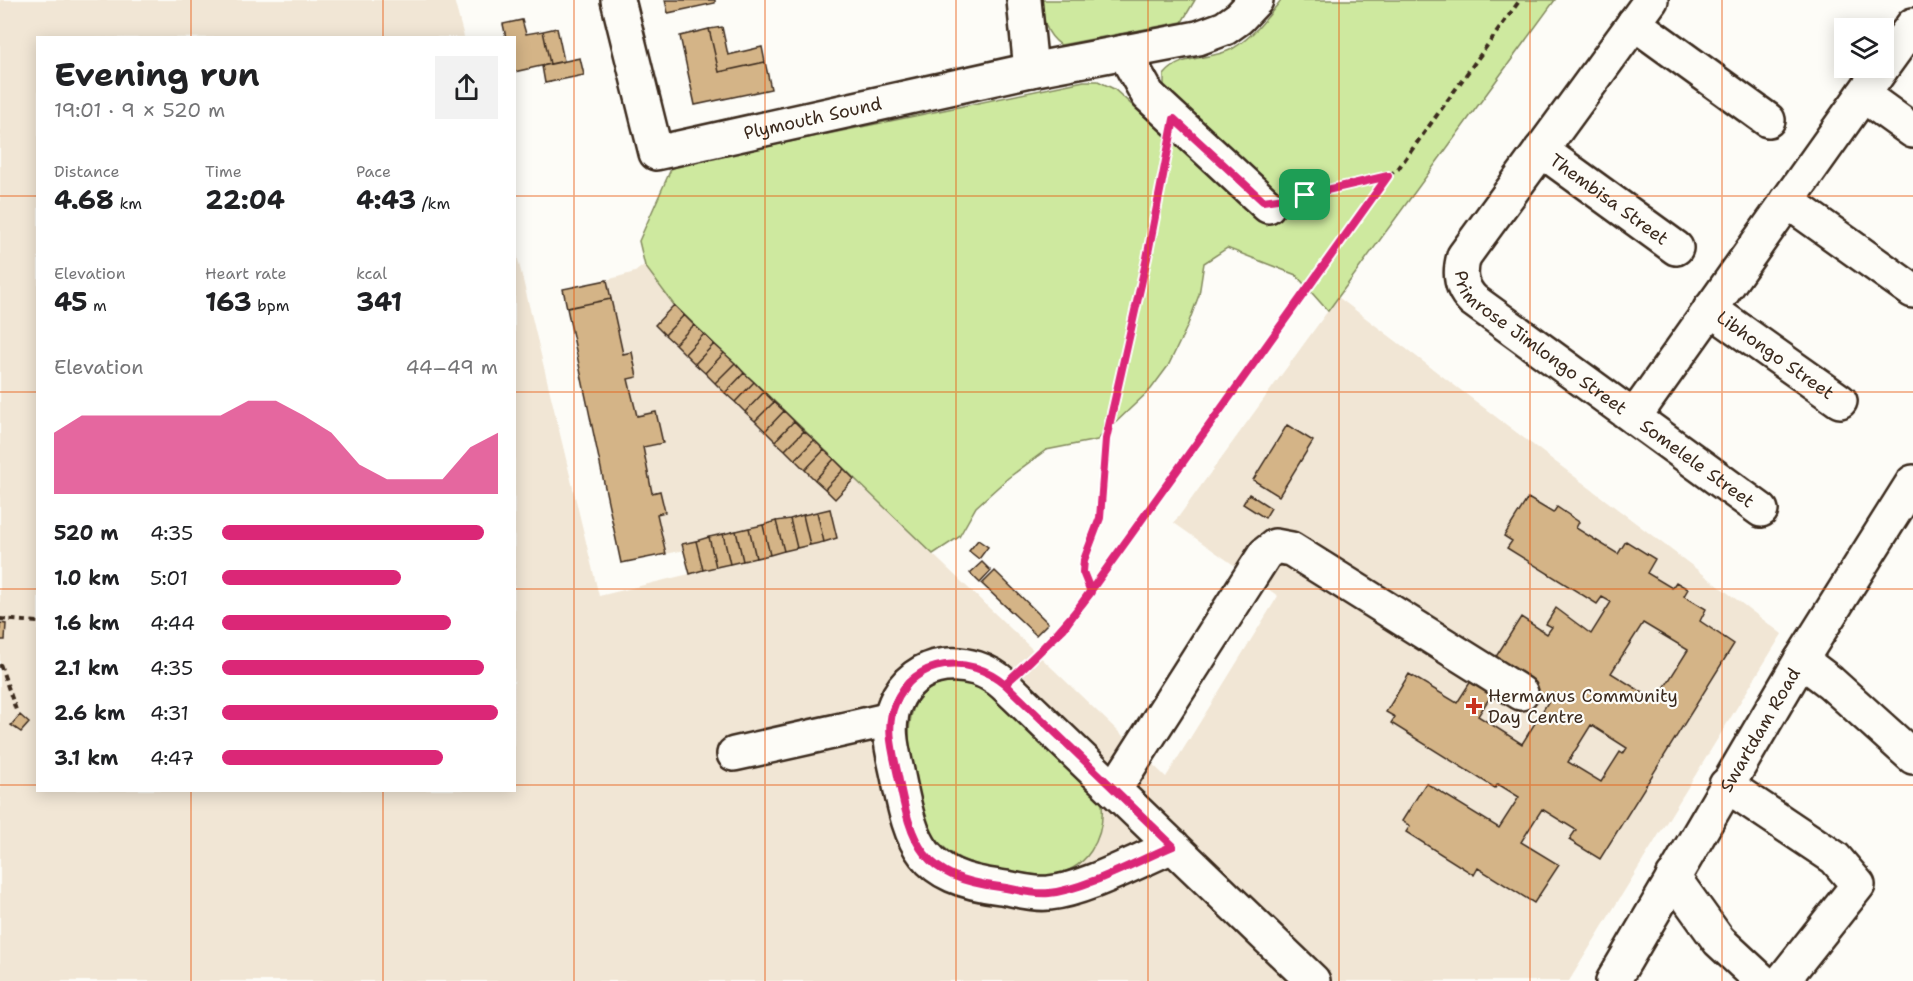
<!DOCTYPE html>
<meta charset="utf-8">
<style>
:root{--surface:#fff;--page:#f2f2f2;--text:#202124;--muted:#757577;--accent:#db2777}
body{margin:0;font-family:"Shantell Sans",sans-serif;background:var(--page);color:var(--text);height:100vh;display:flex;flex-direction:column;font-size:22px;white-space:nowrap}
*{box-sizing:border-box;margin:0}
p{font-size:20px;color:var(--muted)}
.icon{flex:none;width:33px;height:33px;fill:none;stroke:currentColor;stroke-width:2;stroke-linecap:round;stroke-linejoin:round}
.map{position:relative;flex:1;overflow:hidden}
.panel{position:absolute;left:36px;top:36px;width:480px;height:756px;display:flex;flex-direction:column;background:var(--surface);border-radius:0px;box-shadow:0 3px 15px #0003}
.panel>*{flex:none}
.controls{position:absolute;left:1834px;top:18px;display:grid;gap:12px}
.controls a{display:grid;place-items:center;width:60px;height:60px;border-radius:0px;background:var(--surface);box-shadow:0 3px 15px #0003;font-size:30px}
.pin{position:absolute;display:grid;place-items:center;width:51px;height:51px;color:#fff;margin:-26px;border-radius:12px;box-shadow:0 3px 9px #0006}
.round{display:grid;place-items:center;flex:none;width:63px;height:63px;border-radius:0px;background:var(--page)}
.summary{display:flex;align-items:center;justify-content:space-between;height:102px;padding:0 18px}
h1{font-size:33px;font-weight:700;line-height:45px}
.figures{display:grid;grid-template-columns:repeat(3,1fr);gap:9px;height:102px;padding:6px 18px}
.figures div{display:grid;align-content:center}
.figures b{font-size:26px;font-weight:700}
.figures small{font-size:16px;font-weight:400}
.figures p{font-size:16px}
.chart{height:168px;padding:12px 18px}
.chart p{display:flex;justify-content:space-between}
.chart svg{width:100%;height:108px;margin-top:6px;fill:var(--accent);opacity:.7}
ul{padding:0 18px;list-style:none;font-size:20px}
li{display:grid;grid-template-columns:96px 72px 1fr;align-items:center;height:45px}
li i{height:15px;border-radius:8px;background:var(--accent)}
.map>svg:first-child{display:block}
</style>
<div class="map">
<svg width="1913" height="981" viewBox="0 0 1913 981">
<rect width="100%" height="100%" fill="#fdfcf7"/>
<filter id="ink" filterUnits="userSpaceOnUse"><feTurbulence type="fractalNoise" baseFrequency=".0167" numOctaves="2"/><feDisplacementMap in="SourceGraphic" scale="12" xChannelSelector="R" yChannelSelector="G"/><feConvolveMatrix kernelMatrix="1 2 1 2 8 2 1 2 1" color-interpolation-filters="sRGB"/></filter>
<g filter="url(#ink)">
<path fill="#f1e6d5" d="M0 0H454L464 37 38 38V790H514L515 247 599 596 837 538 829 509 683 544 684 550 666 554 657 514 665 512 660 491 652 493 643 447 663 443 656 413 637 416 628 379 637 377 632 353 623 354 607 280 635 272 644 265 674 305 655 326 834 498 854 479 1166 777 1278 596 1174 523 1338 297 1782 634 1569 981H0Z"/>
<path fill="#cee99f" stroke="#848a5e" stroke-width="1.5" d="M1041 0H1195L1182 22 1061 45C1045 34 1043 19 1041 0Z
M1281 0H1555L1328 311 1296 275 1227 248 1204 263 1199 295 1187 327 1168 366 1151 389 1097 440 1046 450 1008 478 976 507 959 537 933 554 674 305 645 266 639 241 671 169 683 164 1084 81H1098L1114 89 1267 226 1288 203 1173 102 1164 88V75C1182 53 1209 61 1232 49 1253 37 1267 18 1281 0Z
M954 681 976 685 986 691 1102 803C1105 838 1087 872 1049 875 1037 876 1024 873 1012 871 973 866 943 859 925 821 916 775 882 690 954 681Z"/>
<path fill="#d4b487" stroke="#3b2a1e" stroke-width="1.5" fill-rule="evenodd" d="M665 0H715V3L668 13Z
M522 20 526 34 543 31 550 64 514 72V38H506L503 24Z
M722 27 728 55 762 47 765 62 719 72 709 29Z
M557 28 564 61 550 64 543 31Z
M709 29 719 72 765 62 771 89 695 105 680 36Z
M580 58 584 75 545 83 542 66Z
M607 280 611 299 567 308 563 289Z
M611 299 623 354 632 352 637 377 628 379 637 416 656 412 663 443 643 447 652 493 660 491 665 512 657 514 666 554 621 563 567 308Z
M674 305 684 315 665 335 655 325Z
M684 315 694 325 675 344 665 335Z
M694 325 704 334 685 354 675 344Z
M704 334 714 344 695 364 685 354Z
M714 344 724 353 705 373 695 364Z
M724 353 735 363 715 383 705 373Z
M735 363 744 373 725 393 715 383Z
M744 373 754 382 735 402 725 393Z
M754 382 764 392 745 412 735 402Z
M764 392 774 402 755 421 745 412Z
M774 402 784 411 765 431 755 421Z
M784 411 794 421 775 441 765 431Z
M794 421 804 431 785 450 775 441Z
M1287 425 1313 441 1279 496 1253 480Z
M804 431 814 440 795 460 785 450Z
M814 440 824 450 805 470 795 460Z
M824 450 834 459 815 480 805 470Z
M834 459 844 469 825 489 815 480Z
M844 469 854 479 835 499 825 489Z
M1249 494 1271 508 1265 518 1243 504Z
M1528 498 1553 513 1557 507 1579 522 1576 528 1618 554 1626 541 1655 559 1647 573 1672 588 1676 582 1688 589 1684 596 1706 609 1700 621 1734 644 1600 859 1569 840 1576 830 1542 809 1521 842 1559 865 1534 903 1478 868 1474 875 1406 832 1410 826 1402 821 1426 783 1499 828 1519 797 1498 784 1495 788 1391 723 1395 717 1386 712 1409 674 1457 703 1471 681 1492 694 1478 716 1522 744 1550 699 1492 663 1521 617 1547 634 1552 627 1546 624 1556 608 1591 634 1611 602 1602 597 1597 604 1507 548 1512 541 1504 536ZM1643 623 1688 650 1656 701 1611 673ZM1591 725 1627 748 1623 754 1620 752 1601 782 1568 762Z
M830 509 837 538 824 542 817 512Z
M817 512 824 542 810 545 803 515Z
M803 515 810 545 797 548 790 519Z
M790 519 797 548 784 551 776 521Z
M776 521 784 551 770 555 763 525Z
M763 525 770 555 756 558 749 528Z
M749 528 756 558 743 561 736 531Z
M736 531 743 561 730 564 723 534Z
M723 534 730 564 716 567 709 537Z
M709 537 716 567 703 570 696 541Z
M978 540 988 547 979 559 969 551Z
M696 541 703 570 690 574 682 544Z
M982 562 991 571 980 583 970 573Z
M995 571 1048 623 1036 635 982 584Z
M0 623 6 624 5 640H0Z
M20 715 29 723 21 732 11 725Z"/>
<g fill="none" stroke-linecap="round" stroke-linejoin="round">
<g stroke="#3b2a1e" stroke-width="38">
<g id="minor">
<path id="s1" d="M618 0 656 153 1031 70 1198 38 1225 28 1239 18 1256 0"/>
<path d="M1024 0 1031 70"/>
<path id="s2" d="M1651 0 1464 256C1459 273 1460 287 1473 300L1761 510"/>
<path d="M1634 23 1768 120"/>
<path d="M1124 52 1148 95 1268 206"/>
<path d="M1884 65 1913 25"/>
<path d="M1863 95 1913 131"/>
<path id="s3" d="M1541 150 1676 248"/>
<path d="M1787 201 1913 291"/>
<path id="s4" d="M1710 309 1840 401"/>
<path d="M1634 417 1882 68"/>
<path d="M1801 660 1830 682 1913 757"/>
<path d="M734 754 891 719"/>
<path d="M1726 785 1835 858 1858 885 1782 981"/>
<path d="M1114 790 1265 554 1275 546 1291 549 1521 693"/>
<path d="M1173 846C1139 860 1084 890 1049 893 1034 895 1015 889 1000 887 921 877 912 846 898 776 893 752 885 727 895 704 914 657 971 654 1005 685L1313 981"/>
<path d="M1673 877 1719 941 1762 981"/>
<path id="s5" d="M1613 981 1801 660 1913 482"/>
</g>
</g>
<path stroke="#3b2a1e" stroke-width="4" stroke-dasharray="6 4.5" stroke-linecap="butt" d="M1297 196 1388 176 1398 169 1520 0
M1090 592 1083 572 1084 560 1099 518 1106 439 1147 259 1165 154
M0 619 38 622
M0 664 16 710
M1027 664 1064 628 1091 592 1388 176"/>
<use href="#minor" stroke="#fdfcf7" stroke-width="33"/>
</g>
</g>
<g fill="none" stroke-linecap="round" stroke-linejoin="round" filter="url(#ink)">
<g stroke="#fff" stroke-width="12">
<path id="route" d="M1305 195 1388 176 1064 628 1005 684C970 654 914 657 895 704 885 727 893 752 898 776 912 846 921 877 1000 887 1015 889 1034 895 1049 893 1084 890 1139 860 1173 846L1005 684C1037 656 1065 627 1091 592L1083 572 1084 560 1100 518 1106 439 1147 258 1174 119 1263 201 1305 195"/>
</g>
<use href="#route" stroke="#db2777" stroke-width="8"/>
</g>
<path fill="none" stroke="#e8590c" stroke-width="1.5" stroke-opacity="0.55" d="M191 0V38M383 0V38M574 0V981M765 0V981M956 0V981M1148 0V981M1339 0V981M1530 0V981M1722 0V981M0 196H38M514 196H1913M0 392H38M514 392H1913M0 589H38M514 589H1913M0 785H38M514 785H1913M191 790V981M383 790V981"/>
<path fill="#c8321e" stroke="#fdfcf7" stroke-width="2" d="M1471 697h6v6h6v6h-6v6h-6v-6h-6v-6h6z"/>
<g text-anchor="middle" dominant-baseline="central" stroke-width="4.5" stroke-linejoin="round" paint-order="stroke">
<g font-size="18" fill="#3b2a1e" stroke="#fdfcf7">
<text stroke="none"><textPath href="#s1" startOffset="318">Plymouth Sound</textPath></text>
<text stroke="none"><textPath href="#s3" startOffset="84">Thembisa Street</textPath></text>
<text stroke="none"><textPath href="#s2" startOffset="442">Primrose Jimlongo Street</textPath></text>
<text stroke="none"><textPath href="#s4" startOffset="80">Libhongo Street</textPath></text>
<text stroke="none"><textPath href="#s2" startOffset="642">Somelele Street</textPath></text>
<text stroke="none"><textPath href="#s5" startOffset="291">Swartdam Road</textPath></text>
</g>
<g font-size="18" fill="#3b2a1e" stroke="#fdfcf7" text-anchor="start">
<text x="1488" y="696">Hermanus Community<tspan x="1488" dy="21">Day Centre</tspan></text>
</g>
</g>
</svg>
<div class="controls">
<a><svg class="icon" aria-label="layers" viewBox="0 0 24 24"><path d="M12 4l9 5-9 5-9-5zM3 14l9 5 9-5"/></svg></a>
</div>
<div class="pin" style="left:1305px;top:195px;background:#1e9e55"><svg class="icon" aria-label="arrive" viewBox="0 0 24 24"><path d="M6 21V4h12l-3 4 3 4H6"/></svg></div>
<section class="panel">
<div class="summary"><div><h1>Evening run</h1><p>19:01 · 9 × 520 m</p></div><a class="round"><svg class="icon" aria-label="share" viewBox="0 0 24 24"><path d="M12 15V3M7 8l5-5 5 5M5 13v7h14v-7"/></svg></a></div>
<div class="figures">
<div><p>Distance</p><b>4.68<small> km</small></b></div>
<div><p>Time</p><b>22:04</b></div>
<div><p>Pace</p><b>4:43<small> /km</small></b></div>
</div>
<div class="figures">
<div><p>Elevation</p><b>45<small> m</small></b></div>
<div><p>Heart rate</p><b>163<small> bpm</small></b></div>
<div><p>kcal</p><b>341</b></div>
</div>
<div class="chart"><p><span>Elevation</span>44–49 m</p>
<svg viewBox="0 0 160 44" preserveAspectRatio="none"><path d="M0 44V19L10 12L20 12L30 12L40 12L50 12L60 12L70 6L80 6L90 12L100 19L110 32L120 38L130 38L140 38L150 25L160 19V44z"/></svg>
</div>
<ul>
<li><b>520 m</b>4:35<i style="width:95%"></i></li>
<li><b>1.0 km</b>5:01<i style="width:65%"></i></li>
<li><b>1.6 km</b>4:44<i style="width:83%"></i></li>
<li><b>2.1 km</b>4:35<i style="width:95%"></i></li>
<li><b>2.6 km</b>4:31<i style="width:100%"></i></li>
<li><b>3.1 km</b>4:47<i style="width:80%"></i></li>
</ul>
</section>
</div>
